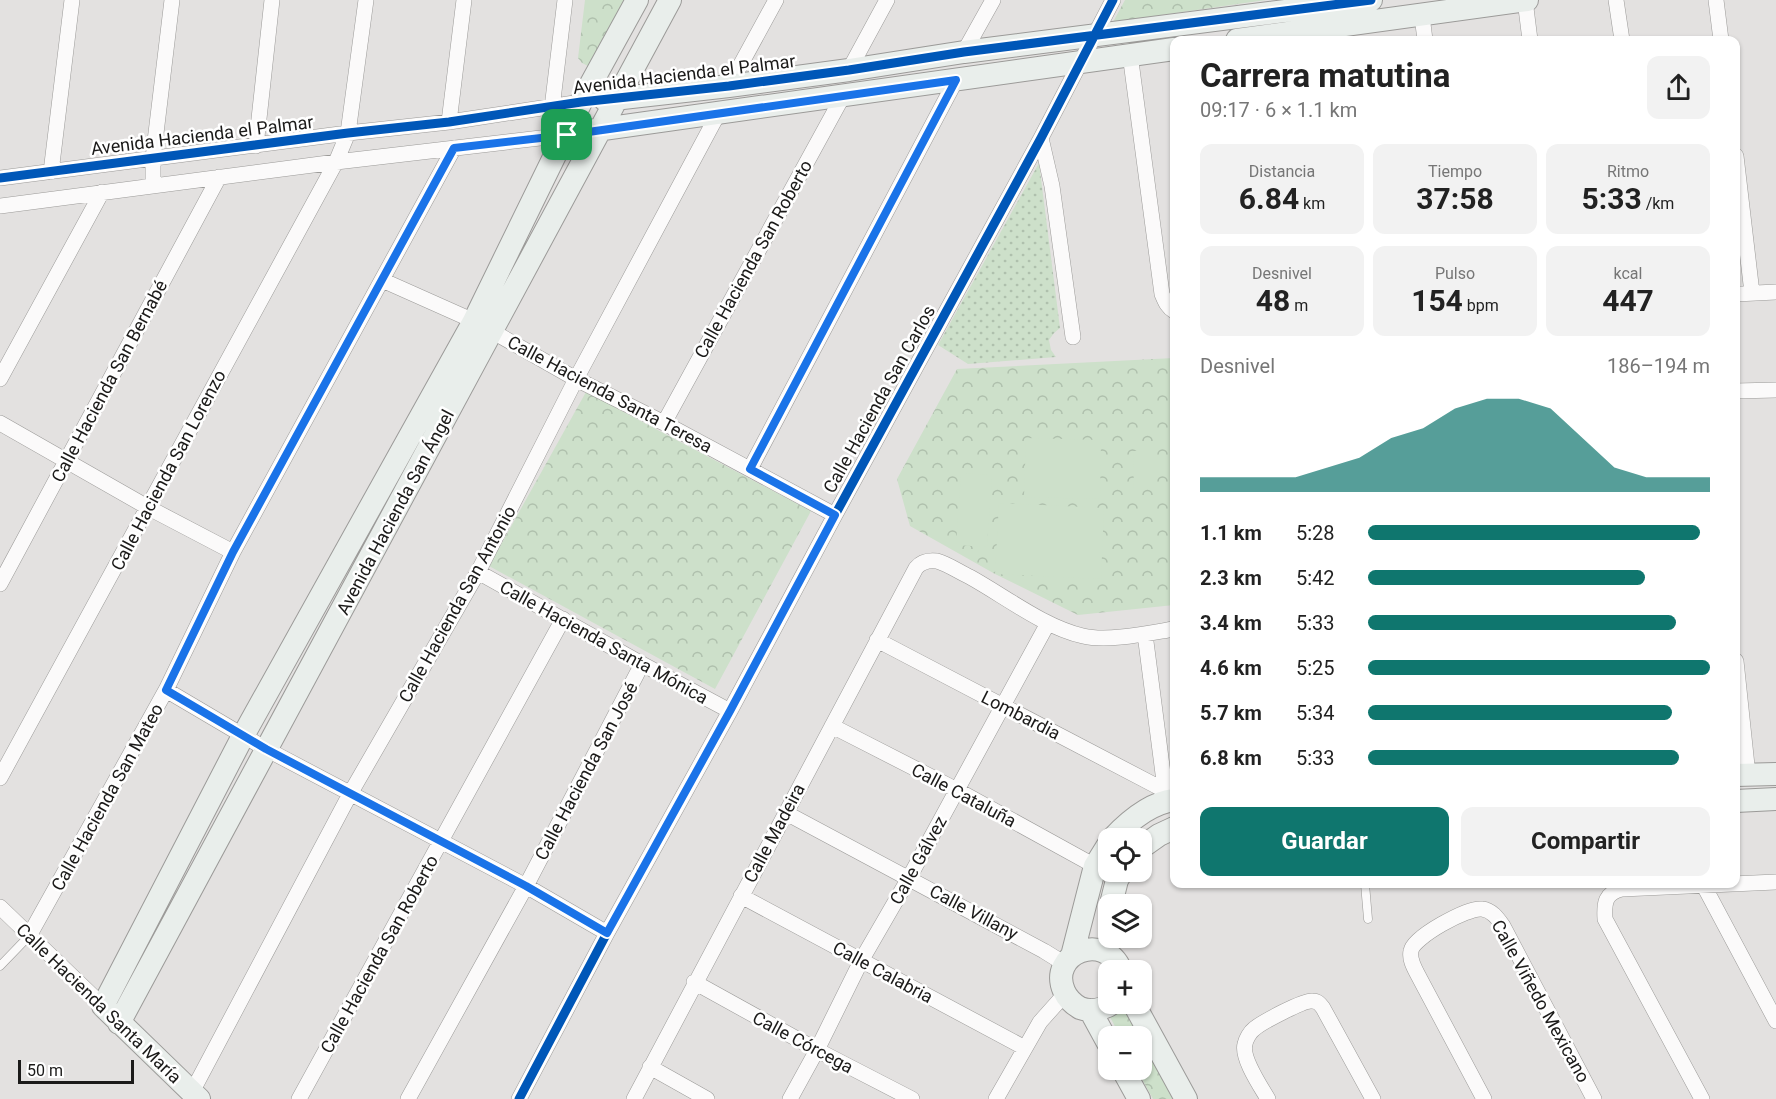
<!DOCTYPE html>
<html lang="es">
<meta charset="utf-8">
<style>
:root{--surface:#fff;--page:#f2f2f2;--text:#222;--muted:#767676;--accent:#0f766e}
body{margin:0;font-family:Roboto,sans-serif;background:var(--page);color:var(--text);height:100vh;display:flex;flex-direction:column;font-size:22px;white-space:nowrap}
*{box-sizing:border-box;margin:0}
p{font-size:20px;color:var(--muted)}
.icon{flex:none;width:33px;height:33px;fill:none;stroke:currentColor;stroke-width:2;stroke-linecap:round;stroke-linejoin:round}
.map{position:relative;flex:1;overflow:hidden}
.drawer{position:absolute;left:1170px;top:36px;width:570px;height:852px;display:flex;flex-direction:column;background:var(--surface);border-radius:12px;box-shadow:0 2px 4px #0004}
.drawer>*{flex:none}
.controls{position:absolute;left:1098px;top:828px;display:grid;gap:12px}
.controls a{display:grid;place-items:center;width:54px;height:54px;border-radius:12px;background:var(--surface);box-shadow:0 2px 4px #0004;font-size:30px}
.scale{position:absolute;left:18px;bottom:15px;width:116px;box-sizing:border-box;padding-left:6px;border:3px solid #1b1a19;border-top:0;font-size:16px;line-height:21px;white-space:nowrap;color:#1b1a19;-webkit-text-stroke:4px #fff;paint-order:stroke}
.pin{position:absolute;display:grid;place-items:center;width:51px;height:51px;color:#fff;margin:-26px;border-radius:12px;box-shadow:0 3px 9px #0006}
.round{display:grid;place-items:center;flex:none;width:63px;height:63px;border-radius:12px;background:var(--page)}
.headline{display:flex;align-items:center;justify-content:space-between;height:102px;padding:0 30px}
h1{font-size:33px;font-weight:700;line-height:45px}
.stats{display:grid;grid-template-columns:repeat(3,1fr);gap:9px;height:102px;padding:6px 30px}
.stats div{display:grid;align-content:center;border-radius:12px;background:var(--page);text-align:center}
.stats b{font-size:30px;font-weight:700}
.stats small{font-size:16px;font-weight:400}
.stats p{font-size:16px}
.chart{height:168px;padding:12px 30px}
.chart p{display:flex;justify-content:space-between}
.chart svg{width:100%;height:108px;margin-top:6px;fill:var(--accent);opacity:.7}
.button{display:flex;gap:12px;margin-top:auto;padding:12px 30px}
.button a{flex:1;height:69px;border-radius:12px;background:var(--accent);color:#fff;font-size:24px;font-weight:700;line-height:69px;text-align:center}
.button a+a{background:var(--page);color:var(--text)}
ul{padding:0 30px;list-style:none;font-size:20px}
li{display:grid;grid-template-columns:96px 72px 1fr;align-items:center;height:45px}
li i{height:15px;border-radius:8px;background:var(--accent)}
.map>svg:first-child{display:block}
</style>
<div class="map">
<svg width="1776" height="1099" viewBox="0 0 1776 1099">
<defs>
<pattern id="grass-dots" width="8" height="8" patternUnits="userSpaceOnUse" patternTransform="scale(1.5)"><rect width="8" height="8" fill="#cde0ca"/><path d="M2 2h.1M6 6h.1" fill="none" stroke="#afc0ad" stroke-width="1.8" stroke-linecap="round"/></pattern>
<pattern id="park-crowns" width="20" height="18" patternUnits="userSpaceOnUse" patternTransform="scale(1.5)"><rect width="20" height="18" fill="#cde0ca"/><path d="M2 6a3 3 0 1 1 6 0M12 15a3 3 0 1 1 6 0" fill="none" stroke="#afc0ad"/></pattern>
</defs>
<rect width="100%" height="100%" fill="#e3e1e0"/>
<path fill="url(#grass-dots)" d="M1039 163 1060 328 1054 333 1049 340 1051 350 1056 357 968 364 938 345Z"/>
<path fill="url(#park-crowns)" d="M585 0H629L588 66 582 63 578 58Z
M1125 0H1266L1113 22Z
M1174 358V605L1078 615 995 574 910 526 897 479 957 369Z
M586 392 811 511 715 689 489 566Z
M1128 1007 1178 1099H1153L1137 1070H1142V1036H1120L1110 1017Z"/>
<path fill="#cde0ca" d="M1026 438 1101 440 1100 499 1024 497Z
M1133 451H1154V489H1134Z
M961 473 992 475 987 547 956 545Z
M999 503 1104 508 1101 579 995 574Z"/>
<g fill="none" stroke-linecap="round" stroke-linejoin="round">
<g stroke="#9b9a98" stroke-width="9">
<path id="lane" d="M1365 884 1368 919
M0 966 29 936"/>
</g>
<g stroke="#9b9a98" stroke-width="16">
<path id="street" d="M1525 0 1530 40
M1616 0 1622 40
M1716 0 1721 40
M1422 16 1425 40
M964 52 993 0
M1130 54 1162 294C1165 301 1167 307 1174 311
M849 70 887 0
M729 86 776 0
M552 108 565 0
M449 122 464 0
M1041 138 1052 186 1073 337
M256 146 272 0
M1736 156 1752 293
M51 172 72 0
M0 178 348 133 449 122 581 102
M153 185V158L172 0
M0 206 336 162 566 135
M382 280 474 321 576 379 664 423 835 515
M1736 294 1776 292
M0 379 102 192
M1736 391 1776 390
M0 423 149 508 233 552
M664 423 843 96
M750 469 956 80
M478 572 642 664 730 711
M0 584 219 177
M1145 634 1166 797
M877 640 1164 790
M1736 661 1748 775
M166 690 266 749 526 886 607 933
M832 726 957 790 1095 866
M0 778 336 162 348 133 366 0
M786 813 1044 951 1065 964
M1704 886 1776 1021
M741 896 1025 1048
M0 907 103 1006
M29 936 166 690 233 552 454 148
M694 982 817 1050 912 1099
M650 1067 707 1099
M192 1092 350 794 478 572 576 379 718 114
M299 1099 563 619
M408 1099 526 886 642 664
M519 1099 607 933 730 711 835 515 1041 138 1113 0
M634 1099 916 568C921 562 929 560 937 561 948 564 959 572 970 577 1006 597 1044 627 1083 636 1108 642 1149 633 1174 629
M790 1099 817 1050 861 961 909 878 1048 623
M996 1099 1040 1022 1065 994
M1268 1099C1261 1087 1241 1058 1245 1044 1246 1039 1250 1032 1254 1029 1262 1022 1304 1000 1312 1001 1318 1001 1320 1004 1323 1008L1373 1099
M1484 1099 1419 977C1415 969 1409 960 1411 951 1413 937 1468 907 1482 909 1492 910 1498 919 1503 926L1594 1099
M1702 1099 1605 919C1604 903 1605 893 1622 889L1776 882"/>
</g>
<g stroke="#9b9a98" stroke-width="24">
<path id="secondary" d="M1237 40 1527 0
M605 100 729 86 849 70 964 52 1371 0
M589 131 1174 49
M1736 775 1776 774
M1736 801 1776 799
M1113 838C1129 821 1150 803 1174 800
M1142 847 1159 835 1174 828
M1111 904 1117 880 1122 872
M1072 956 1095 866 1108 845
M1111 1004C1102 1010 1090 1012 1080 1008 1073 1004 1067 998 1064 991 1048 954 1104 930 1121 970
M1134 1004 1186 1099
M1090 1010 1108 1043
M119 1023 670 0
M1123 1070 1139 1099
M199 1099 103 1006 244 734 474 321 581 102 637 0"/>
</g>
<use href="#lane" stroke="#fbfafa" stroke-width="8"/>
<use href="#street" stroke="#fbfafa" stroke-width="15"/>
<use href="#secondary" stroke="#e9eeeb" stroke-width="22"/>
<g stroke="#fff" stroke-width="13">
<path id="cycleway" d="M0 178 348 133 449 122 581 102 729 86 849 70 964 52 1371 0
M519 1099 607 933 730 711 835 515 1041 138 1113 0"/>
</g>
<use href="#cycleway" stroke="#0057b8" stroke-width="9"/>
</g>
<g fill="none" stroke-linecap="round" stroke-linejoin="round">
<g stroke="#fff" stroke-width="12">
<path id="route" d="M956 80 750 469 835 515 730 711 607 933 526 886 266 749 166 690 233 552 454 148 567 135Z"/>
</g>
<use href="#route" stroke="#1a73e8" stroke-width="8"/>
</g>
<g text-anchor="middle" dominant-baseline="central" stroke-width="5" stroke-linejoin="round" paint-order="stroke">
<g font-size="18" fill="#1b1a19" stroke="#fff">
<text transform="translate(684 74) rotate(-7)">Avenida Hacienda el Palmar</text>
<text transform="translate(202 135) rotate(-7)">Avenida Hacienda el Palmar</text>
<text transform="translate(753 259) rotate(-61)">Calle Hacienda San Roberto</text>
<text transform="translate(109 381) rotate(-62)">Calle Hacienda San Bernabé</text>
<text transform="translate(610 394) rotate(28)">Calle Hacienda Santa Teresa</text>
<text transform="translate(879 399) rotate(-61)">Calle Hacienda San Carlos</text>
<text transform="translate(168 470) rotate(-62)">Calle Hacienda San Lorenzo</text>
<text transform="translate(395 512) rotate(-62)">Avenida Hacienda San Ángel</text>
<text transform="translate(457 604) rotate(-61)">Calle Hacienda San Antonio</text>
<text transform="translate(604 642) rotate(29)">Calle Hacienda Santa Mónica</text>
<text transform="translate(1021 715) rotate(27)">Lombardia</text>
<text transform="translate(586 771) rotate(-62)">Calle Hacienda San José</text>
<text transform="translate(964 795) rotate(28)">Calle Cataluña</text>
<text transform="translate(107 797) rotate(-61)">Calle Hacienda San Mateo</text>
<text transform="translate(774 833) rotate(-62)">Calle Madeira</text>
<text transform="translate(918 860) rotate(-61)">Calle Gálvez</text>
<text transform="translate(974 912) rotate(28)">Calle Villany</text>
<text transform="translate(379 954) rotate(-61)">Calle Hacienda San Roberto</text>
<text transform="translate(883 972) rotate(28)">Calle Calabria</text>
<text transform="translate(1541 1001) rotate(61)">Calle Viñedo Mexicano</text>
<text transform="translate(99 1003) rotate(44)">Calle Hacienda Santa María</text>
<text transform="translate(803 1042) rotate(28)">Calle Córcega</text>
</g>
</g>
</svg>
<div class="controls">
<a><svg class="icon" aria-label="locate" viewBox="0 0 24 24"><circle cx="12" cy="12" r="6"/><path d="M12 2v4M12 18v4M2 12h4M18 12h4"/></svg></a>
<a><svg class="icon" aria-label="layers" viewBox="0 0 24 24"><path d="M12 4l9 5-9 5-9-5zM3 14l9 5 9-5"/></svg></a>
<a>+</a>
<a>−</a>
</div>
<div class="scale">50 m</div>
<div class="pin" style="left:567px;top:135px;background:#1e9e55"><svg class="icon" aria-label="arrive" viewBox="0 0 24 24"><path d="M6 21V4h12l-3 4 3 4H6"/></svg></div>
<section class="drawer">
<div class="headline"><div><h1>Carrera matutina</h1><p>09:17 · 6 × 1.1 km</p></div><a class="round"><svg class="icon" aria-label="share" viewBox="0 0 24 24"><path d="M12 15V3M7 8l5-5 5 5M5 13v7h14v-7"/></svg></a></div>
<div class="stats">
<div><p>Distancia</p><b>6.84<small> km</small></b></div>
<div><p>Tiempo</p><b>37:58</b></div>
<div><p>Ritmo</p><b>5:33<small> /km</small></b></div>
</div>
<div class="stats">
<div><p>Desnivel</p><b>48<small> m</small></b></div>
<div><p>Pulso</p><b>154<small> bpm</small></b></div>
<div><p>kcal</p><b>447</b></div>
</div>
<div class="chart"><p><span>Desnivel</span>186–194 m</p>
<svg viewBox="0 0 160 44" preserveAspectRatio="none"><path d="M0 44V38L10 38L20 38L30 38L40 34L50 30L60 22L70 18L80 10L90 6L100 6L110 10L120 22L130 34L140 38L150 38L160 38V44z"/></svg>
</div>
<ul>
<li><b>1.1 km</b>5:28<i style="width:97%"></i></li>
<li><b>2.3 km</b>5:42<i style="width:81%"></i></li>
<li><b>3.4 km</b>5:33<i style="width:90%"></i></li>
<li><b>4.6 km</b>5:25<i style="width:100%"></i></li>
<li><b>5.7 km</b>5:34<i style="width:89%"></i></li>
<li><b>6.8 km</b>5:33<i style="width:91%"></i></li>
</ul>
<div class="button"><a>Guardar</a><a>Compartir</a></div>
</section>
</div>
